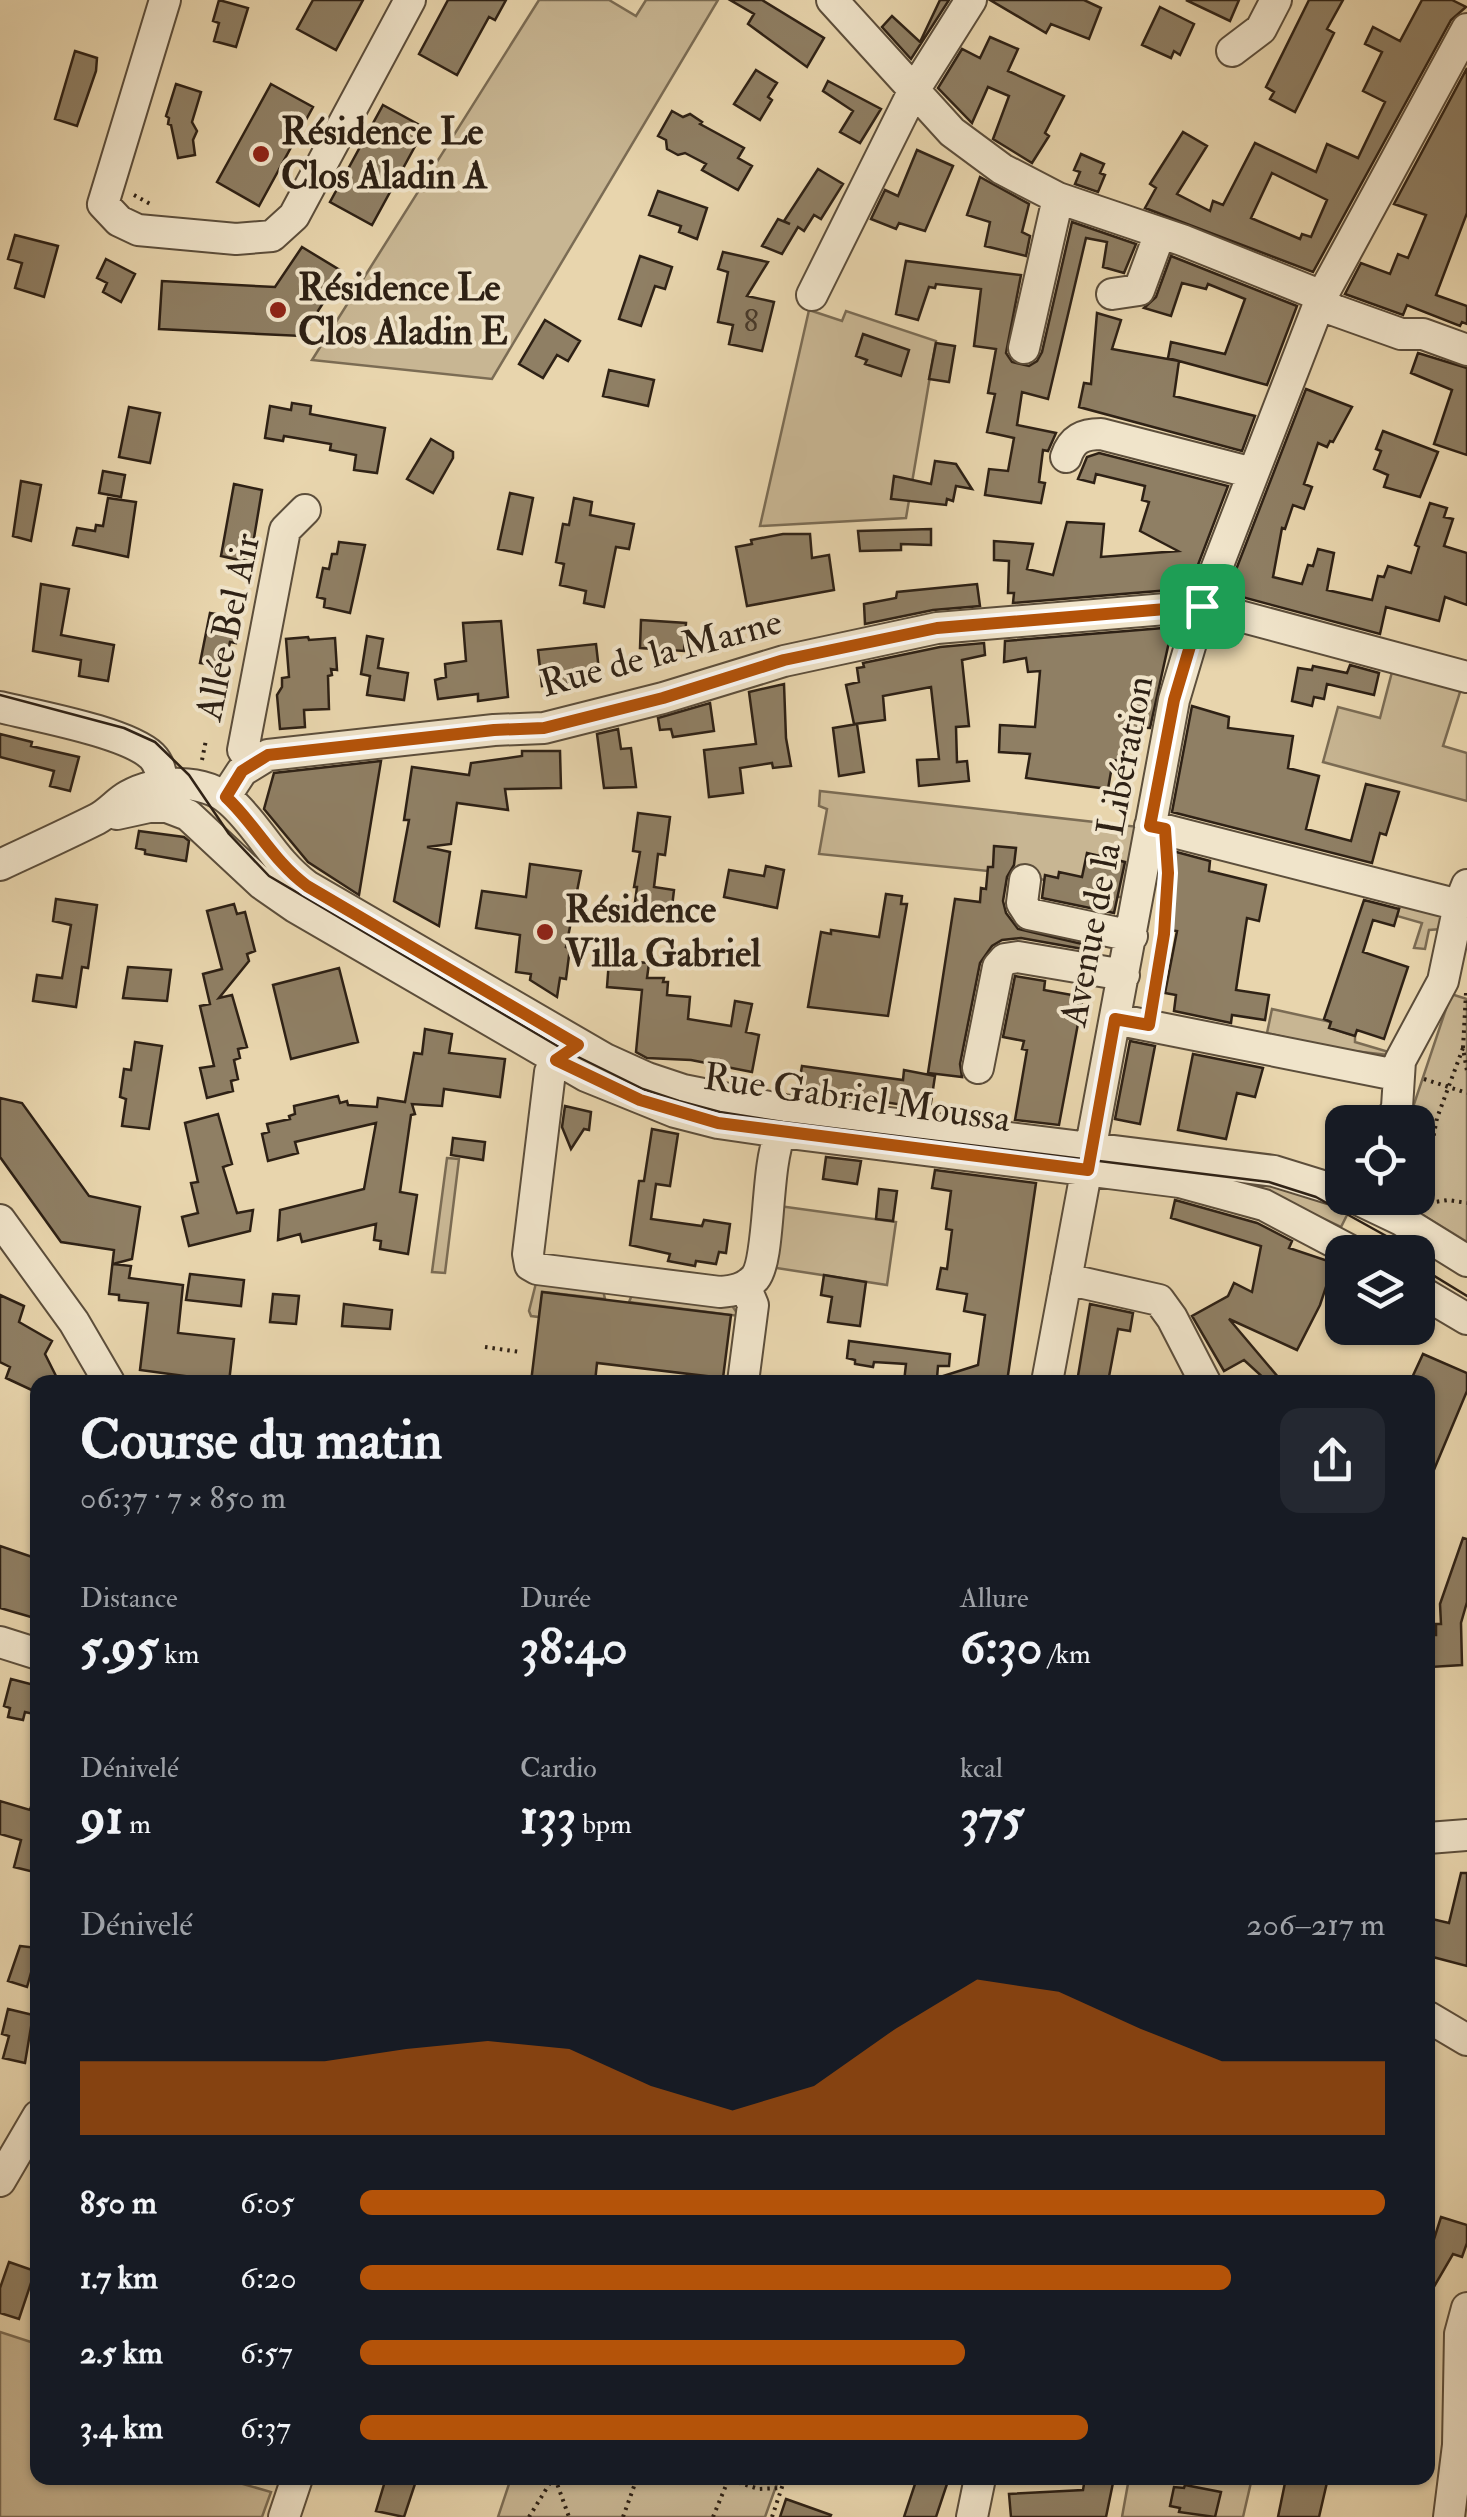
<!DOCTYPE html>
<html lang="fr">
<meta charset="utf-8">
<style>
:root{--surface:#171b24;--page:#242831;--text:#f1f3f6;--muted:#9ea1a6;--accent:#b45309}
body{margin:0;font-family:"IM FELL Double Pica",serif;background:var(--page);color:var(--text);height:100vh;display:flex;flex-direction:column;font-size:38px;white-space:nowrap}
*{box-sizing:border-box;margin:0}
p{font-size:32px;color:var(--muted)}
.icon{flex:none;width:55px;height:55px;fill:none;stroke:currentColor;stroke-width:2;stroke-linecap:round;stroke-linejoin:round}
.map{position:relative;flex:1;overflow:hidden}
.details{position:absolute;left:30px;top:1375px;width:1405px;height:1110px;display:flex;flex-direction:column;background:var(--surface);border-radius:20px;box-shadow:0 2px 8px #0004}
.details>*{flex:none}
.fabs{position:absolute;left:1325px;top:1105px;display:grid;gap:20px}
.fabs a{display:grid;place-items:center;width:110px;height:110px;border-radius:20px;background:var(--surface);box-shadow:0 2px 8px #0004;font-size:50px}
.pin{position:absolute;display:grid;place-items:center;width:85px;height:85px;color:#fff;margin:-42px;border-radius:20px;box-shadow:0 5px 15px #0006}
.round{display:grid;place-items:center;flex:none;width:105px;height:105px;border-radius:20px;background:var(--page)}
.head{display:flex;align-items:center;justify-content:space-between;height:170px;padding:0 50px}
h1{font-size:55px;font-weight:700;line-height:75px}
.stats{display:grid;grid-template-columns:repeat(3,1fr);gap:15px;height:170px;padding:10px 50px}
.stats div{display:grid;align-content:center}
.stats b{font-size:50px;font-weight:700}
.stats small{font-size:28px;font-weight:400}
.stats p{font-size:28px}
.chart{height:280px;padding:20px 50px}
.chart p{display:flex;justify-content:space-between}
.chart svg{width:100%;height:180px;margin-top:10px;fill:var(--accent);opacity:.7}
ul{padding:0 50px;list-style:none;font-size:32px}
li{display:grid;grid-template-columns:160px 120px 1fr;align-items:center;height:75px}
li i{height:25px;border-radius:12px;background:var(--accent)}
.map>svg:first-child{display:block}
</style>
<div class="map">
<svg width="1467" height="2517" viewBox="0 0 1467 2517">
<rect width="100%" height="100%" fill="#e8d5ad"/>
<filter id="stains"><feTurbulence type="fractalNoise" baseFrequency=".002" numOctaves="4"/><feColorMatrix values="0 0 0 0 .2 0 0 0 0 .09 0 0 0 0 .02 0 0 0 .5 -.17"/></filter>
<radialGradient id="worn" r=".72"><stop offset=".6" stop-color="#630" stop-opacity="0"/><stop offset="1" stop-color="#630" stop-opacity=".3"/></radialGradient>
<path fill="#c8b693" stroke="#7b6c54" stroke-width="2.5" d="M539 0H609L636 16 646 0H718L492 379 312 360Z
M809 310 842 321 846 311 936 341 906 518 760 526Z
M1392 672 1461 689 1443 746 1467 753V801L1323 762 1338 707 1380 718Z
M820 791 1139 827 1124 898 1018 874 819 854 827 809 819 806Z
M1402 898 1444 918 1442 929 1429 930 1425 949 1414 948 1422 923 1397 916Z
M1451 994 1467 999V1242L1395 1198H1418V1122H1408Z
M1272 1009 1331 1022 1330 1028 1355 1036V1042L1389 1052 1388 1055 1336 1049 1267 1033Z
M447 1158 459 1159 445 1273 432 1272Z
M1250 1174 1350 1209 1341 1227 1311 1213 1246 1192Z
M779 1206 896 1222 887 1285 770 1267Z
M536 1283 603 1290 605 1299 543 1292 539 1317 531 1316 529 1311Z
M632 1295 731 1304 739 1316 629 1302Z
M0 2332 37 2344 38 2478H222L271 2492 262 2517H0Z
M511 2478H779L765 2517H498Z
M1129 2478H1252L1243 2517H1122Z"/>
<path fill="#8f7f64" stroke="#2e2115" stroke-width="2.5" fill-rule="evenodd" d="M219 0 248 8 236 47 214 41 219 23 213 21Z
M313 0H363L336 50 297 29Z
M448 0H506L495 20 489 17 457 75 419 54Z
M730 0H762L824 38 807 67 748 24 754 14Z
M940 0H949L911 59 882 27 892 16 920 42Z
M990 0H1084L1101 8 1089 39 1051 24 1046 33Z
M1186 0H1239L1230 21Z
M1309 0H1343L1327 29 1334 33 1295 112 1270 99 1274 92 1266 87Z
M1422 0H1452L1466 7 1451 20 1313 272 1145 208 1156 188 1150 184 1183 132 1207 146 1177 194 1210 211 1213 201 1223 205 1255 143 1316 172 1327 144 1358 158 1385 102 1363 91 1382 52 1365 44 1373 27 1400 41ZM1272 173 1327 200 1311 237 1302 234 1300 239 1251 218Z
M1160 7 1194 24 1180 55 1174 51 1171 58 1142 45Z
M990 37 1018 49 1008 71 1064 96 1045 133 1049 136 1032 163 993 139 1009 96 988 87 972 123 938 88 962 49 980 58Z
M75 51 97 58 96 71 77 126 55 119Z
M1467 68V213L1436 295 1467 306V324L1462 322 1460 326 1407 305 1403 315 1345 294 1361 263 1390 274 1398 254 1408 258 1426 215 1394 204Z
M756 70 777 83 768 97 772 100 760 120 734 104Z
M828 81 881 109 860 143 840 132 853 111 823 91Z
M176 84 201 92 192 122 197 131 193 140 195 155 178 158 171 125 168 124 169 118 166 116Z
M271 84 313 107 259 206 217 182Z
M383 105 425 128 372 225 330 202Z
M672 111 683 117 690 114 702 122 700 124 744 148 738 158 752 166 738 190 702 170 706 164 685 153 678 155 667 149 666 140 658 136Z
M917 150 953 166 925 231 899 223 896 229 871 219 885 190 898 196Z
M1081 154 1104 164 1100 173 1105 175 1098 192 1075 184 1080 172 1074 170Z
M818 169 843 184 821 219 814 215 804 231 798 227 782 254 762 246 778 219 790 224 784 221Z
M980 177 1029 204 1022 232 1030 236 1026 256 985 246 990 222 967 215Z
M658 191 707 208 697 239 679 232 681 226 649 215Z
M1072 222 1136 244 1124 273 1103 267 1107 242 1086 238 1048 399 1022 392 1017 425 1056 433 1048 451 1043 450 1039 482 1045 483 1041 503 985 495 989 469 1008 471 1014 438 987 432 995 394 988 393 996 349 974 346 981 289 936 284 935 288 929 287 918 320 896 314 906 261 1021 275 1006 353 1012 362 1029 366 1037 361 1042 352Z
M15 235 58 246 44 297 15 288 22 263 8 259Z
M302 247 343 272 302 336 159 329 162 281 275 287Z
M723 252 768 262 747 296 774 302 762 351 729 344 733 325 718 322 728 272 718 269Z
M640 256 672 267 665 289 655 286 641 326 619 319Z
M1171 256 1297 306 1267 385 1168 358 1171 342 1225 354 1245 299 1208 284 1206 289 1182 283 1171 316 1144 308 1156 297Z
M106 259 135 274 121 302 103 292 107 283 97 278Z
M1097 313 1121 320 1112 349 1179 361 1174 396 1255 416 1242 451 1079 407 1084 383 1091 384Z
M545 320 580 341 568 361 557 355 543 378 519 364Z
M863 334 909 350 901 376 865 364 867 360 856 356Z
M936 343 955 346 949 382 929 379Z
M1418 353 1467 368V455L1434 444 1452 390 1411 373Z
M609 370 654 380 648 406 603 396Z
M1306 389 1352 407 1333 442 1330 441 1327 447 1318 443 1304 484 1312 487 1304 509 1293 505 1285 529 1282 528 1273 577 1302 584 1308 565 1313 566 1318 549 1334 553 1327 590 1372 600 1378 576 1384 577 1388 566 1411 573 1419 547 1415 545 1430 503 1447 508 1444 517 1453 519 1444 546 1467 553V605L1445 597 1439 621 1386 607 1380 634 1227 593Z
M292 403 311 406 310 414 385 428 377 473 354 470 356 455 330 450 331 444 284 436 283 441 265 438 270 406 291 410Z
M129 407 160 413 150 463 119 457Z
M1383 431 1438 452 1420 497 1384 487 1388 475 1374 469 1381 451 1376 449Z
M431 439 453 452V458L433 493 407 479Z
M1099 453 1228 486 1193 578 1168 572 1170 590 1013 603 1014 593H1008L1009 561 994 560V541L1033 544 1027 569 1053 575 1067 522 1104 524 1101 557 1178 551 1140 531 1149 502 1142 500 1145 486 1096 474 1094 483 1078 479 1087 457Z
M935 461 956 464 972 489 956 486 953 501 947 499 946 505 891 499 894 476 931 484Z
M103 471 125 475 121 497 99 493Z
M21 481 41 485 31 541 13 536Z
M234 484 262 490 251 556 243 561 221 556Z
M510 493 533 498 522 554 498 549Z
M108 498 136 502 128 557 73 545 77 528 95 531 96 525 103 526Z
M574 498 592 502 590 515 634 524 629 549 616 547 604 607 584 603 586 591 560 585 564 564 556 562 563 524 569 525Z
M931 529V545L901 544V550L860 551 858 531Z
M783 534H810L812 558 829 555 834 590 747 606 736 547 752 544 751 540Z
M339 542 365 545 350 613 324 607 325 599 317 597 323 568 329 569 332 554H337Z
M41 584 69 589 61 635 114 645 108 681 79 676 81 660 33 651Z
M977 584 980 606 933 610 865 624 864 604 896 598 897 592Z
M210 613 240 618 236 643 230 642 225 667 200 663Z
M641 620 686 623 684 651 640 648Z
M501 621 508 697 478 701V694L438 699 435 680 446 677 445 664 466 661 463 623Z
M1176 627 1169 642 1150 728 1127 727 1126 761 1113 760 1108 789 1026 778 1030 754 999 752 1000 725 1035 727 1040 671 1028 672 1026 658 1004 662 1005 641Z
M367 636 383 639 378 668 408 673 404 700 367 695 370 676 361 674Z
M308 637 309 640 335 638 337 670 331 669 332 675 328 676 329 709 304 710 305 727 280 729 277 695 282 687V678L289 677 286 639Z
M984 643 985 655 962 660 969 726 956 727 957 762 967 761 969 781 919 786 917 760 939 759 931 687 883 696 885 720 854 724 846 685 859 682 857 668 864 667 863 663 940 647Z
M596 644 600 679 542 686 538 650Z
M1350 665 1379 673 1374 695 1327 684 1324 699 1314 697 1312 706 1292 701 1298 668 1312 670 1313 666 1347 673Z
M784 684 786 738 791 766 773 768 772 763 740 768 743 793 709 797 704 750 756 744 749 692Z
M710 703 714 731 673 737 671 729 660 730 658 718Z
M1192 706 1229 717 1228 728 1293 736 1288 768 1319 776 1306 829 1351 841 1366 784 1399 792 1386 835 1380 833 1372 863 1172 812Z
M857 724 864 772 839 776 833 728Z
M618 729 621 749 631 748 636 787 604 788 597 734Z
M0 734 32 742 31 746 79 757 70 791 50 786 54 771 0 757Z
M522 751H560L561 788 505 789 508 810 457 803 451 844 427 847 450 852 439 926 394 901 409 820H404L412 767 469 775 471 763 522 756Z
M381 761 359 895 308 862 264 809 274 773Z
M638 813 670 817 665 855 658 854 654 887 674 890 671 915 634 910 637 887H634L640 852 633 851Z
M139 831 184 837 189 841 186 861 145 854V850L136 848Z
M994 846 1016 848 1014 865 1007 877 1003 901 1006 913 1018 929 1095 947 1094 951 1021 938 1002 940 992 946 980 963 960 1064 962 1077 928 1073 955 899 980 902 981 888 986 889 988 867H993Z
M1169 850 1210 861 1209 871 1266 885 1259 921 1247 918 1236 990 1269 995 1265 1020 1232 1015 1231 1023 1174 1011 1176 995 1165 993 1177 931 1168 930 1171 873Z
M1087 853 1125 862 1114 913 1042 898 1045 875 1058 878 1059 872 1082 877Z
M530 864 581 871 566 947 570 948 566 979 560 978 557 997 530 980 531 974 516 972 520 935 476 928 482 891 526 897Z
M766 866 784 870 777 908 724 897 729 870 764 876Z
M886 894 902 896 901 904H907L888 1016 808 1007 821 932 831 934V930L879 937Z
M56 899 97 905 88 968 82 967 76 1007 33 1001 37 975 62 978 71 925 53 921Z
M1364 900 1399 909 1394 926 1373 920 1363 952 1408 967 1384 1039 1357 1030 1355 1036 1329 1028 1331 1022 1324 1019Z
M234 904 237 914 245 912 255 951 247 954 249 961 219 998 232 995 247 1047 238 1049 240 1058 234 1060 238 1079 231 1081 233 1091 207 1098 200 1068 214 1066 200 1006 210 1004 203 974 222 969 207 911Z
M609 960 649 963 647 978H664L663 982H668L667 995 690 997 688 1019 731 1026 735 1001 752 1004 746 1032 759 1035 752 1072 691 1060 647 1058 636 1052 642 990 607 987Z
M128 967 171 970 167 1001 123 998Z
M339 968 358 1042 291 1059 273 985Z
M1015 976 1045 981 1044 990 1083 997 1059 1125 1015 1120 1027 1050 1022 1049 1024 1041 1003 1037Z
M425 1029 452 1034 449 1053 505 1059 500 1097 444 1089 442 1106 412 1104 415 1114 411 1115 400 1192 417 1195 408 1254 380 1249 381 1241 374 1240 376 1224 302 1242 300 1234 278 1240 280 1210 364 1189 376 1123 295 1142 298 1153 268 1161 262 1134 269 1132 267 1124 290 1119 289 1116 295 1114 294 1106 338 1096 340 1103 347 1101 348 1105 377 1107 378 1098 405 1102 414 1053 422 1054Z
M1130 1041 1155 1046 1140 1124 1115 1119Z
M135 1042 162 1046 149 1129 122 1126 126 1099 120 1097 124 1069 131 1070Z
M1193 1054 1263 1068 1255 1097 1237 1093 1226 1139 1178 1130Z
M802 1066 903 1080 904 1070 935 1076 930 1109 864 1099V1096L798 1089Z
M0 1098 22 1103 89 1196 140 1207 132 1259 113 1264 131 1266 129 1278 183 1285 178 1333 234 1339 229 1382 140 1370 148 1303 119 1300V1295L109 1294 114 1250 61 1242 0 1157Z
M565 1106 591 1112 589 1130 584 1129 571 1149 562 1127Z
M218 1114 232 1164 223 1167 237 1213 253 1210 250 1231 189 1246 182 1217 198 1213 191 1183 198 1182 185 1123Z
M652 1129 678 1134 670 1186 656 1184 651 1219 702 1226 704 1220 730 1224 726 1253 719 1252 716 1264 696 1261 695 1266 668 1261 670 1254 630 1245 639 1181H644Z
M453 1138 485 1142 483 1160 451 1155Z
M826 1157 861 1161 857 1184 823 1179Z
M935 1170 1036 1183 1007 1382H904L906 1364 874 1362 873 1367 855 1364V1360L847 1358 849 1341 950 1354 949 1366H938L937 1378 978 1365 985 1315 964 1311 967 1294 937 1289 941 1268 947 1269 952 1230 946 1229 951 1191 932 1188Z
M879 1189 897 1191 893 1221 876 1219Z
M1175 1200 1257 1223 1292 1241 1289 1248 1334 1263 1320 1305 1297 1350 1229 1319 1278 1377 1273 1382H1268L1244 1360 1224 1371 1192 1316 1228 1296 1234 1283 1252 1292 1261 1246 1171 1218Z
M190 1274 244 1280 241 1306 186 1300Z
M824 1275 866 1282 860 1326 828 1322 832 1297 821 1295Z
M542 1292 731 1315 723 1378 597 1363 595 1382H531Z
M273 1294 299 1296 296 1324 270 1322Z
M0 1295 24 1306 19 1322 52 1341 45 1354 59 1382H38V1393L6 1378 10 1367 0 1362Z
M344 1304 392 1310 390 1329 342 1326Z
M1090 1304 1133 1313 1130 1331 1118 1329 1108 1382H1077Z
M1423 1354 1467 1373V1391L1428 1484V1382H1410Z
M1463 1538 1467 1539V1602L1461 1623 1462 1665 1431 1667 1430 1635H1436V1624H1441L1440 1604Z
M0 1546 38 1559V1619L0 1608Z
M11 1679 38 1686V1715L25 1712 23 1720 8 1717 10 1708 4 1706Z
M33 1800 38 1801V1873L14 1867 21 1840 0 1834V1801L30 1810Z
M1461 1873H1467V1966L1429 1956 1433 1943 1428 1942V1918L1449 1923Z
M20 1946 38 1948 27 1987 8 1981Z
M8 2009 33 2015 25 2063 3 2058 9 2036 2 2034Z
M1441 2217 1467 2225V2243L1462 2257 1453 2254 1428 2297V2258Z
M9 2262 35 2271 19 2319 0 2313V2288Z
M386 2478 415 2484 404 2517 376 2511Z
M917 2478H949L936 2517H904Z
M1085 2478H1114L1106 2517H1011L1009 2494 1083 2490Z
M1286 2478H1328L1319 2517H1278Z
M1185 2485 1221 2492 1215 2517 1179 2512 1180 2508 1170 2506 1174 2487 1184 2488Z
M786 2499 831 2515 830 2517H780Z"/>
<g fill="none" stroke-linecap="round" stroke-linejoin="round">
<g stroke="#5c4e3b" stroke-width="34">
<path id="minor" d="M165 0 103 204 119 221 138 230 236 239 272 236 294 216 410 0
M832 0 952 132 1002 169 1058 198 1182 240 1322 296 1331 309 1401 334H1423L1467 350
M1232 51 1261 29 1276 0
M1112 294 1139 290 1160 233
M812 295 913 92 971 0
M1024 348 1058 198
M1066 457C1072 439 1083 434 1101 434L1253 473
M0 707C36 716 127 732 152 756 160 764 161 774 163 785
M252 763 243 750 285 530 305 510
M225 797 242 771 268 755 494 730 544 728 663 698 784 661 937 628 1202 606 1467 677
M117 814 149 807H167L188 815 262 884 295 907 586 1076 675 1112 718 1123 781 1132 1180 1182 1264 1205 1353 1252
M1150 826 1459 905
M0 865C32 850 65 835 97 819 109 813 117 802 128 796 157 780 203 778 230 801 259 826 272 860 307 886L605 1059 647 1078 683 1090 784 1110 1274 1171 1342 1192
M1025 880 1022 903 1029 914 1132 936
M1115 1019 1386 1073 1398 1072
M571 1048 556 1060 550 1072 528 1254 530 1265 537 1269 720 1292C733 1291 745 1289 755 1278 771 1259 765 1165 781 1132
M978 1068 998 967 1005 959 1018 957 1124 975
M1391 1122 1397 1107 1400 1061 1443 981 1459 905 1467 885
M1355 1198 1401 1220 1467 1261
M0 1220 74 1322 109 1382
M1066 1279 1159 1300 1172 1318 1205 1382
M1418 1290 1467 1319
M743 1382 753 1305 745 1286
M1047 1382 1174 700 1202 606 1322 296 1467 29
M0 1642 38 1654
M1428 1838 1467 1835
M1428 2017 1467 2040
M0 2181 38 2116
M284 2517 297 2478
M972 2517 980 2478
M1449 2517 1458 2445 1460 2334 1467 2308"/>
</g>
<path stroke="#2e2115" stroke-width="4" stroke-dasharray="2.5 5" stroke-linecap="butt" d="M134 195 152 205
M202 760 206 740
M1466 993 1463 1048 1467 1071
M1153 1003 1164 934 1167 889
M1424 1079 1467 1093
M1421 1202 1437 1118 1463 1048
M1422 1204 1448 1200 1467 1203
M1381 1252 1387 1242
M485 1347 520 1352
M555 2478 569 2517
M724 2478 759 2489 781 2488
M529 2517 553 2478
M623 2517 637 2478
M713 2517 729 2478
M772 2517 785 2478"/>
<use href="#minor" stroke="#f0e4ca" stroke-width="30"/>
<path stroke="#2e2115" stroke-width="2.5" d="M0 695 124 728 155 742 189 775 229 834 269 876 566 1051 643 1089 679 1101 720 1112 783 1122 1269 1182 1316 1197 1415 1252
M1418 1266 1467 1296"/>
</g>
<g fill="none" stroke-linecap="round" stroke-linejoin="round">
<g stroke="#fff" stroke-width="20">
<path id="route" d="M1202 606 1174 700 1150 826 1165 829 1168 873 1164 934 1149 1025 1115 1019 1088 1170 718 1123 640 1100 556 1060 578 1045 307 886C273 861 256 825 226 797L242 771 268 755 494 730 544 728 663 698 784 660 937 628Z"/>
</g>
<use href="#route" stroke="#b45309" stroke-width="12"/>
</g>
<g fill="#8f2418" stroke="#f0e4ca" stroke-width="4">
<circle cx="261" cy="154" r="10"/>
<circle cx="278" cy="310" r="10"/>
<circle cx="545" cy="932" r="10"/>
</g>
<g text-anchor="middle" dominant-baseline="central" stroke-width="8" stroke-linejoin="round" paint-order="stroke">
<g font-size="32" fill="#463829">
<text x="751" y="321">8</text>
</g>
<g font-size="38" font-weight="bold" fill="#2e2115" stroke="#f0e4ca" text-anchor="start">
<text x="281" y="132">Résidence Le<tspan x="281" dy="44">Clos Aladin A</tspan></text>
<text x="298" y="288">Résidence Le<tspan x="298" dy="44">Clos Aladin E</tspan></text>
<text x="565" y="910">Résidence<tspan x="565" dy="44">Villa Gabriel</tspan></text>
</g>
<g font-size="38" fill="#2e2115" stroke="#f0e4ca">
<text transform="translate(228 627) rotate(-78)">Allée Bel Air</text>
<text transform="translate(661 653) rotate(-15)">Rue de la Marne</text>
<text transform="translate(1107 851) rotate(-79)">Avenue de la Libération</text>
<text transform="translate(857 1098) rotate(8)">Rue Gabriel Moussa</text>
</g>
</g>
<rect width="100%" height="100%" filter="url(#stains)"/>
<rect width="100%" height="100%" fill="url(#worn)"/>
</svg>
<div class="fabs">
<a><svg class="icon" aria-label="locate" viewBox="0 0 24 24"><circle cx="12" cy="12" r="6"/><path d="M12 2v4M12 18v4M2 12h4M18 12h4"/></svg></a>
<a><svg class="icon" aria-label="layers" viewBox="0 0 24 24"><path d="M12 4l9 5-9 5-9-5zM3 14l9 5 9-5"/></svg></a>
</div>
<div class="pin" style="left:1202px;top:606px;background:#1e9e55"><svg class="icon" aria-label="arrive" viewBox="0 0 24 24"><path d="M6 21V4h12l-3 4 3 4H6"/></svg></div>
<section class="details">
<div class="head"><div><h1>Course du matin</h1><p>06:37 · 7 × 850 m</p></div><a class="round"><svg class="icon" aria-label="share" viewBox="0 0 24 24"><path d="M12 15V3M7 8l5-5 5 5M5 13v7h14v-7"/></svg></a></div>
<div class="stats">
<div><p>Distance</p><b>5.95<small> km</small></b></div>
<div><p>Durée</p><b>38:40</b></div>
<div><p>Allure</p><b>6:30<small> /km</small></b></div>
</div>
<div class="stats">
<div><p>Dénivelé</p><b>91<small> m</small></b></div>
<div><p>Cardio</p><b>133<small> bpm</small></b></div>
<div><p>kcal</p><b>375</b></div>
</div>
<div class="chart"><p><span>Dénivelé</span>206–217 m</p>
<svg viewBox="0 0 160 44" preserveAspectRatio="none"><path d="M0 44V26L10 26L20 26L30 26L40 23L50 21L60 23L70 32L80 38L90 32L100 18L110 6L120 9L130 18L140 26L150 26L160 26V44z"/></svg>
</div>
<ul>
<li><b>850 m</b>6:05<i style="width:100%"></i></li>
<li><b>1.7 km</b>6:20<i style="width:85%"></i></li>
<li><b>2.5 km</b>6:57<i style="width:59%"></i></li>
<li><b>3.4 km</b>6:37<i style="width:71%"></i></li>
</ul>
</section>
</div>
